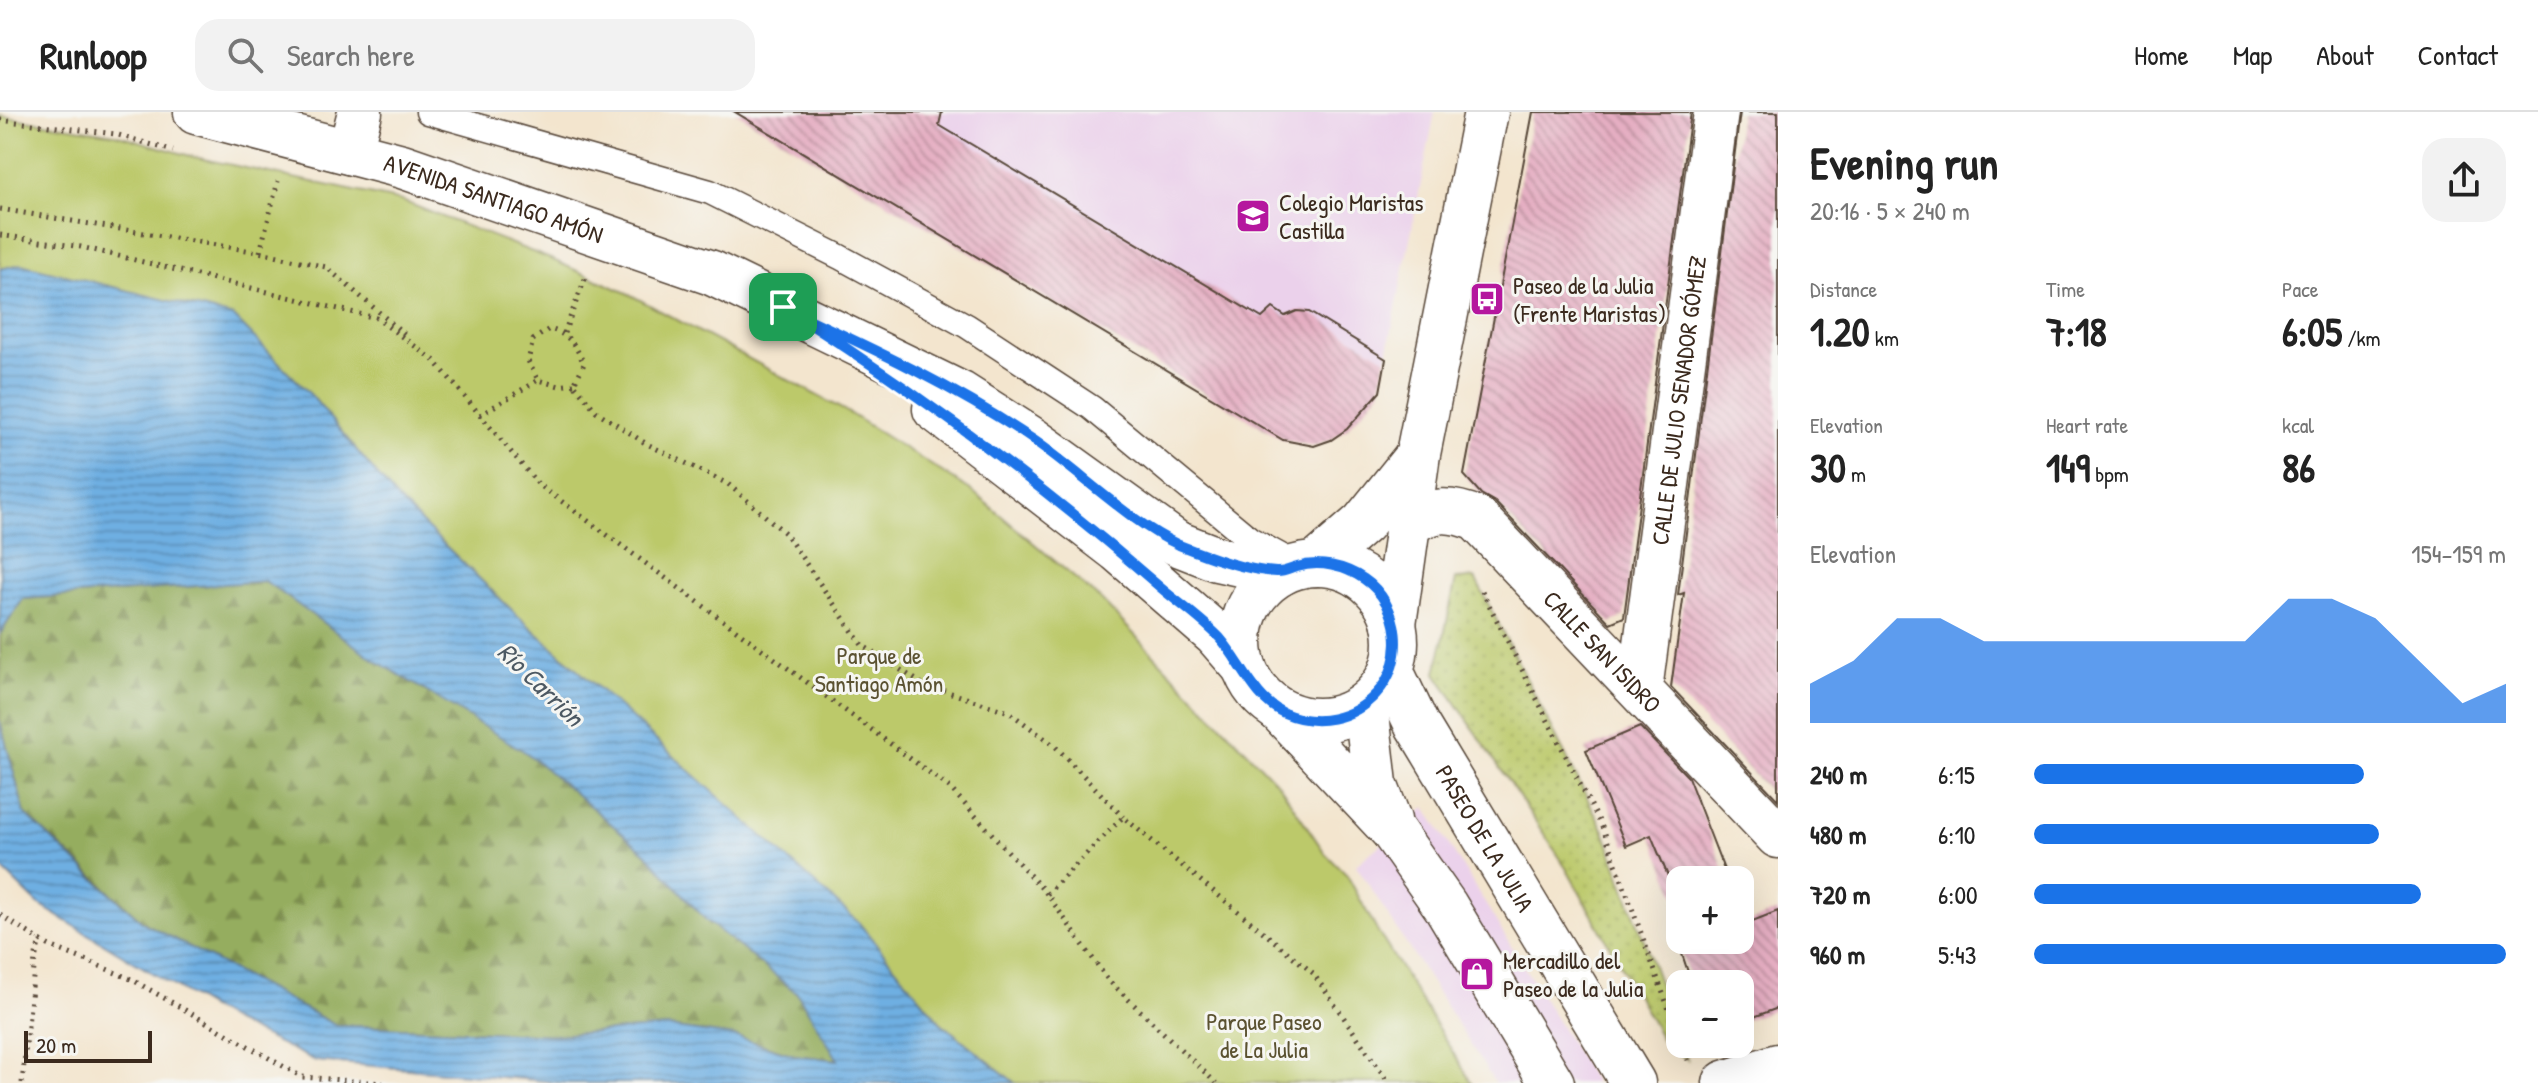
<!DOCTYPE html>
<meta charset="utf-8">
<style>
:root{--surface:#fff;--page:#f2f2f2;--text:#222;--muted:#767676;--line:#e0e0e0;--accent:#1a73e8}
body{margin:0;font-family:"Patrick Hand",sans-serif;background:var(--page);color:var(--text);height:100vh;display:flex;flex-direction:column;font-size:30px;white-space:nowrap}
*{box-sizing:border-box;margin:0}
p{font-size:26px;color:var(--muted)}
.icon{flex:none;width:44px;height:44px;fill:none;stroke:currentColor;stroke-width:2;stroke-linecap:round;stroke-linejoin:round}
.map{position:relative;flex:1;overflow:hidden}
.panel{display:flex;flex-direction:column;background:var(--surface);width:760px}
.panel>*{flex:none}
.controls{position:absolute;left:1666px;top:754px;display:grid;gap:16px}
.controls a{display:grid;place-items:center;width:88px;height:88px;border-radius:16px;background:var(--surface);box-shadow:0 8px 32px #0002;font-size:40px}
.scale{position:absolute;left:24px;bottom:20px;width:128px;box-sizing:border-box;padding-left:8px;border:4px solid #3b2a1e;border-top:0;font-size:22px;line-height:28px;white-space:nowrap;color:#3b2a1e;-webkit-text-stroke:6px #f6f6f2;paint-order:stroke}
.pin{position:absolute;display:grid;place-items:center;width:68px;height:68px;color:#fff;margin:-34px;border-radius:16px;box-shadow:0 4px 12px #0006}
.round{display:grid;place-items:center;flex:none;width:84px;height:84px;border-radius:24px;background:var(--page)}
.overview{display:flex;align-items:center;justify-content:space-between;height:136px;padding:0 32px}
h1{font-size:44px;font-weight:700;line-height:60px}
.stats{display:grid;grid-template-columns:repeat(3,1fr);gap:12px;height:136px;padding:8px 32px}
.stats div{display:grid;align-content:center}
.stats b{font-size:40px;font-weight:700}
.stats small{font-size:22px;font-weight:400}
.stats p{font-size:22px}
.chart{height:224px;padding:16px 32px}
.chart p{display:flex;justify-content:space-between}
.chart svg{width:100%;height:144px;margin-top:8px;fill:var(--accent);opacity:.7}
ul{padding:0 32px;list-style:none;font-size:26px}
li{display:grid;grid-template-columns:128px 96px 1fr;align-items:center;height:60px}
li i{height:20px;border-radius:10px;background:var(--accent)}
header{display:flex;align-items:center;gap:48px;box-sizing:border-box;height:112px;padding:0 40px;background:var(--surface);border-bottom:2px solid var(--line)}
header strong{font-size:38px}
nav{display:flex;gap:44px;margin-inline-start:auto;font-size:28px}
.search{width:560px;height:72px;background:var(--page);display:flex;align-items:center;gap:20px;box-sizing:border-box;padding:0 28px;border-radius:24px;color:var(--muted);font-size:30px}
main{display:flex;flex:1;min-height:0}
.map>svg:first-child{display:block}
</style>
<header>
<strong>Runloop</strong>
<div class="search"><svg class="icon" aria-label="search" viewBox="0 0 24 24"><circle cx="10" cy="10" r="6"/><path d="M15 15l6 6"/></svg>Search here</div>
<nav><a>Home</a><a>Map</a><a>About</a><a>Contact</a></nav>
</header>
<main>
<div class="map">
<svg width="1778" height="971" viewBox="0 0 1778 971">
<defs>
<pattern id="grass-dots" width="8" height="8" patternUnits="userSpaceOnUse" patternTransform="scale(2)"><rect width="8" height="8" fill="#bcc96a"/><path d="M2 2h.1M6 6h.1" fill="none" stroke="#a2ad5b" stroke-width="1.8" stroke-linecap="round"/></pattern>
<pattern id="forest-firs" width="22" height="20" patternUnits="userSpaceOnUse" patternTransform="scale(2)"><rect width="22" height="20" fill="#95ad5e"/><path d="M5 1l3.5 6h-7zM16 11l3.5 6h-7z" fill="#7b8d4d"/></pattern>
<pattern id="water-rules" width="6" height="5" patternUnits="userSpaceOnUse" patternTransform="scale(2)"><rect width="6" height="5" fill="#6eafe2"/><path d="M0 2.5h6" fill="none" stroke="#5c8fb7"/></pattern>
<pattern id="building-back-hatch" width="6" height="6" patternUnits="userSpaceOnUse" patternTransform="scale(2)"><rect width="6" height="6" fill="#e5aec2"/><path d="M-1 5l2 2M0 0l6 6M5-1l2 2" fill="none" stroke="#bb8e9d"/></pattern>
</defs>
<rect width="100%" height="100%" fill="#f6f6f2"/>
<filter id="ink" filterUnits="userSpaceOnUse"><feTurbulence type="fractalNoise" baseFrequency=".0125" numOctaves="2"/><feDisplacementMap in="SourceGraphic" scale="16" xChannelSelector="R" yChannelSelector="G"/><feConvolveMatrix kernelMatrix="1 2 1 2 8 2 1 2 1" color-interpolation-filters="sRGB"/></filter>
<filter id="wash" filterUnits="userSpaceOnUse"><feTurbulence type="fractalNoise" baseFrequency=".006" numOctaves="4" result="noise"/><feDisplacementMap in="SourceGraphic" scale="32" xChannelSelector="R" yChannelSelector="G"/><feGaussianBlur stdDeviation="1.8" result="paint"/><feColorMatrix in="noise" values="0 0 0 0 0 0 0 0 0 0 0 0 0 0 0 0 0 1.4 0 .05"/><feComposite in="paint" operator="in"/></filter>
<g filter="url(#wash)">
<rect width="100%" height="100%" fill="#f3e5ce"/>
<path fill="#ebd1eb" d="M913 0H1435L1386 247 1309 200 1297 199 1285 204 1273 196 1262 206Z
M1426 695 1595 971H1495L1356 753Z"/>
<path fill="url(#grass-dots)" stroke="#7c7a44" stroke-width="2" d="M1475 466 1604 719 1687 947 1666 935 1562 749 1436 561 1456 467Z"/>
<path fill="url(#forest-firs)" stroke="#686c3e" stroke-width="2" d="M265 469 375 548 527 641 646 741 706 808 797 881 839 948 794 943 734 924 668 915 556 923 335 913 144 811 25 702 0 609V522L23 487Z"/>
<path fill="#bcc96a" stroke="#7c7a44" stroke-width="2" d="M0 4 115 22 194 45 402 89 553 148 629 182 844 298 972 379 1102 489 1279 673 1325 741 1347 763 1375 815 1472 971H1015L940 910 858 811 518 504 397 387 311 283 21 152 0 157Z"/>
<path fill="url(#water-rules)" stroke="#546c80" stroke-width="2" d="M21 152 234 205 311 283 397 387 518 504 859 811 940 910 1015 971H568L316 949 232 909 38 792 0 755V609L25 702 87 760 144 811 335 913 556 923 668 915 734 924 794 943 838 948 797 881 706 808 646 741 527 641 375 548 265 469 23 487 0 522V157Z"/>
<g id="blocks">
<path fill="url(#building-back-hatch)" d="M735 0H942L939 13 1262 206 1273 196 1285 204 1297 199 1309 200 1386 247 1380 280 1347 317 1331 328 1314 334 1283 328Z
M1533 0H1691L1624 505 1610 511 1495 390 1481 382 1464 363Z
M1740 0H1778V688L1671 575 1684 481 1678 483Z
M1640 615 1688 665 1728 768H1680V793L1651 723 1626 734 1586 638Z
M1740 799 1745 812 1778 799V896L1740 910V872H1692L1680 836 1695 828H1740Z"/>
</g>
</g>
<g filter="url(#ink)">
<use href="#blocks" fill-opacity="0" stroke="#574638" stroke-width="2"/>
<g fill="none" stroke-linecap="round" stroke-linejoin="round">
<g stroke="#574638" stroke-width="27">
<path id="service" d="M428 0 710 80 840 145 967 214 1092 296 1250 427 1290 449"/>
</g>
<g stroke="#574638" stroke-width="47">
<g id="minor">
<path d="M350 40 360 0"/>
<path id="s1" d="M1409 411C1434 396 1450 396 1477 407L1778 724"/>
<path id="s2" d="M1391 559 1417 613 1633 971"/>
<path id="s3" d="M1640 578 1716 0"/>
<path d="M1725 971 1778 954"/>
</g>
</g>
<g stroke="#574638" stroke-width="47">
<g id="tertiary">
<path id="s4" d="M196 0 402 54 712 161 961 282 1033 328 1176 431 1217 447 1281 461"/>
<path d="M935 297 1118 438 1216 523 1244 555"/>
<path d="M1316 452 1363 411 1417 344"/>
<circle cx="1318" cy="530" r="78"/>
<path d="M1394 512 1418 342 1486 0"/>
<path d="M1366 593 1375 672 1389 708"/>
<path d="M1281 600 1392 718 1446 795 1552 971"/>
</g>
</g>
<path stroke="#574638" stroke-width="5" stroke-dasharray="2 6" stroke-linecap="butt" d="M0 8 115 22 173 39
M0 97 270 142 326 155 408 225
M0 123 81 135 376 206 434 248 538 372 949 675 1047 782 1108 868 1216 971
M260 140 278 69
M564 221 587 162
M574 272 559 274 538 268 528 249 533 228 549 217C571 223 575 233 584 252L574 272 596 299 645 331 728 372 785 421 862 533 921 571 1009 600 1055 634 1123 705
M480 303 538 268
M1482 479 1604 719 1680 928
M1047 782 1123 705 1313 861 1389 971
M0 803 48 833 131 867 302 965 383 971
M1682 932 1688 948
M22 971 35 847 40 828"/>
<use href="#service" stroke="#fff" stroke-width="24"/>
<use href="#minor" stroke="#fff" stroke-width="44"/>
<use href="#tertiary" stroke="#fff" stroke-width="44"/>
</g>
</g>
<g fill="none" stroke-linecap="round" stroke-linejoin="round" filter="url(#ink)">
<g stroke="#fff" stroke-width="16">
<path id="route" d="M783 195C870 235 956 275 1035 329 1080 360 1132 412 1179 433 1209 445 1244 458 1276 460 1284 461 1289 457 1297 455 1319 448 1345 454 1364 467 1401 492 1407 550 1376 582 1352 608 1316 615 1284 601 1254 587 1241 550 1220 526 1203 508 1180 492 1161 476 1043 373 916 279 783 195Z"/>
</g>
<use href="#route" stroke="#1a73e8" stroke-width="10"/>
</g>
<defs>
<g id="school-square" transform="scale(1.8)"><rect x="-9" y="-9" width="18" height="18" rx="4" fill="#b5179e" stroke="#f6f6f2"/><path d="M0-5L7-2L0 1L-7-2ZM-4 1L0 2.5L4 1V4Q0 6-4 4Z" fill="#fff"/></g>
<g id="bus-square" transform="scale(1.8)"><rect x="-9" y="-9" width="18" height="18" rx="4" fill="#b5179e" stroke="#f6f6f2"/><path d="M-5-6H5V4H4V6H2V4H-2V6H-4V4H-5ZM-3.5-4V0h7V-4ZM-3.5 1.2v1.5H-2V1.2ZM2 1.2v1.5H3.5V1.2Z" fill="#fff"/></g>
<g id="shop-square" transform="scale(1.8)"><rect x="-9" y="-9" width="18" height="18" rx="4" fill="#b5179e" stroke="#f6f6f2"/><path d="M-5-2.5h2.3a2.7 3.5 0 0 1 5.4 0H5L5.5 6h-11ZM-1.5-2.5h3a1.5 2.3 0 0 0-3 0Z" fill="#fff"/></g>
</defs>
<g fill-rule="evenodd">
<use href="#school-square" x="1253" y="104"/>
<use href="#bus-square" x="1487" y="187"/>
<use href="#shop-square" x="1477" y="862"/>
</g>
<g text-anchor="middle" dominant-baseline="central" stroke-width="6" stroke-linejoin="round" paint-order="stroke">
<g font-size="24" fill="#3b2a1e" stroke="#f6f6f2">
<text stroke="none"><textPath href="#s4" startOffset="310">AVENIDA SANTIAGO AMÓN</textPath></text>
<text stroke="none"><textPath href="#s3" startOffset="292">CALLE DE JULIO SENADOR GÓMEZ</textPath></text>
<text stroke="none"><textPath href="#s1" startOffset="254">CALLE SAN ISIDRO</textPath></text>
<text stroke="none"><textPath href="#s2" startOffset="192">PASEO DE LA JULIA</textPath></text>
</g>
<g font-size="24" fill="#3b2a1e" stroke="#f6f6f2" text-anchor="start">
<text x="1279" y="90">Colegio Maristas<tspan x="1279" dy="28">Castilla</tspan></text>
<text x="1513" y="173">Paseo de la Julia<tspan x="1513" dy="28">(Frente Maristas)</tspan></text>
<text x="1503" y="848">Mercadillo del<tspan x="1503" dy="28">Paseo de la Julia</tspan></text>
</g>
<g font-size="24" fill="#5b5231" stroke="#f6f6f2">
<text x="879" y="543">Parque de<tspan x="879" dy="28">Santiago Amón</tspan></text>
<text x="1264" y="909">Parque Paseo<tspan x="1264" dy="28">de La Julia</tspan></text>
</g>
<g font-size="26" font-style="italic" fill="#4d5963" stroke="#f6f6f2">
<text transform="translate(541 572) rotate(44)">Río Carrión</text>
</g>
</g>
</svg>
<div class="controls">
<a>+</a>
<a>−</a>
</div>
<div class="scale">20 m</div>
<div class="pin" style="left:783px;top:195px;background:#1e9e55"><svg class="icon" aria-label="arrive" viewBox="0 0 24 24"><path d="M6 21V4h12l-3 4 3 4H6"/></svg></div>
</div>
<section class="panel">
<div class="overview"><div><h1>Evening run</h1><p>20:16 · 5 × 240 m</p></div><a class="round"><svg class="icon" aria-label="share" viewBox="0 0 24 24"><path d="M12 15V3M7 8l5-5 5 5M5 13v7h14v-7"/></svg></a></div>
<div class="stats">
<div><p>Distance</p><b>1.20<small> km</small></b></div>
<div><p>Time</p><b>7:18</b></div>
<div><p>Pace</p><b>6:05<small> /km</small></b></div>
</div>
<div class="stats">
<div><p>Elevation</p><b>30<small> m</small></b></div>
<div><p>Heart rate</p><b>149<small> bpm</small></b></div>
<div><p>kcal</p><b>86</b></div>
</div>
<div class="chart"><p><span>Elevation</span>154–159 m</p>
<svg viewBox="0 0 160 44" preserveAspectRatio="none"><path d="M0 44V32L10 25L20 12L30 12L40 19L50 19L60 19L70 19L80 19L90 19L100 19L110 6L120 6L130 12L140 25L150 38L160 32V44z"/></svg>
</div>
<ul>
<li><b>240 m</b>6:15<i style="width:70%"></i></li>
<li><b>480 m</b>6:10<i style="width:73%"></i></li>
<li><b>720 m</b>6:00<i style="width:82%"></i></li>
<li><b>960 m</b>5:43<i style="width:100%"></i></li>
</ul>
</section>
</main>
